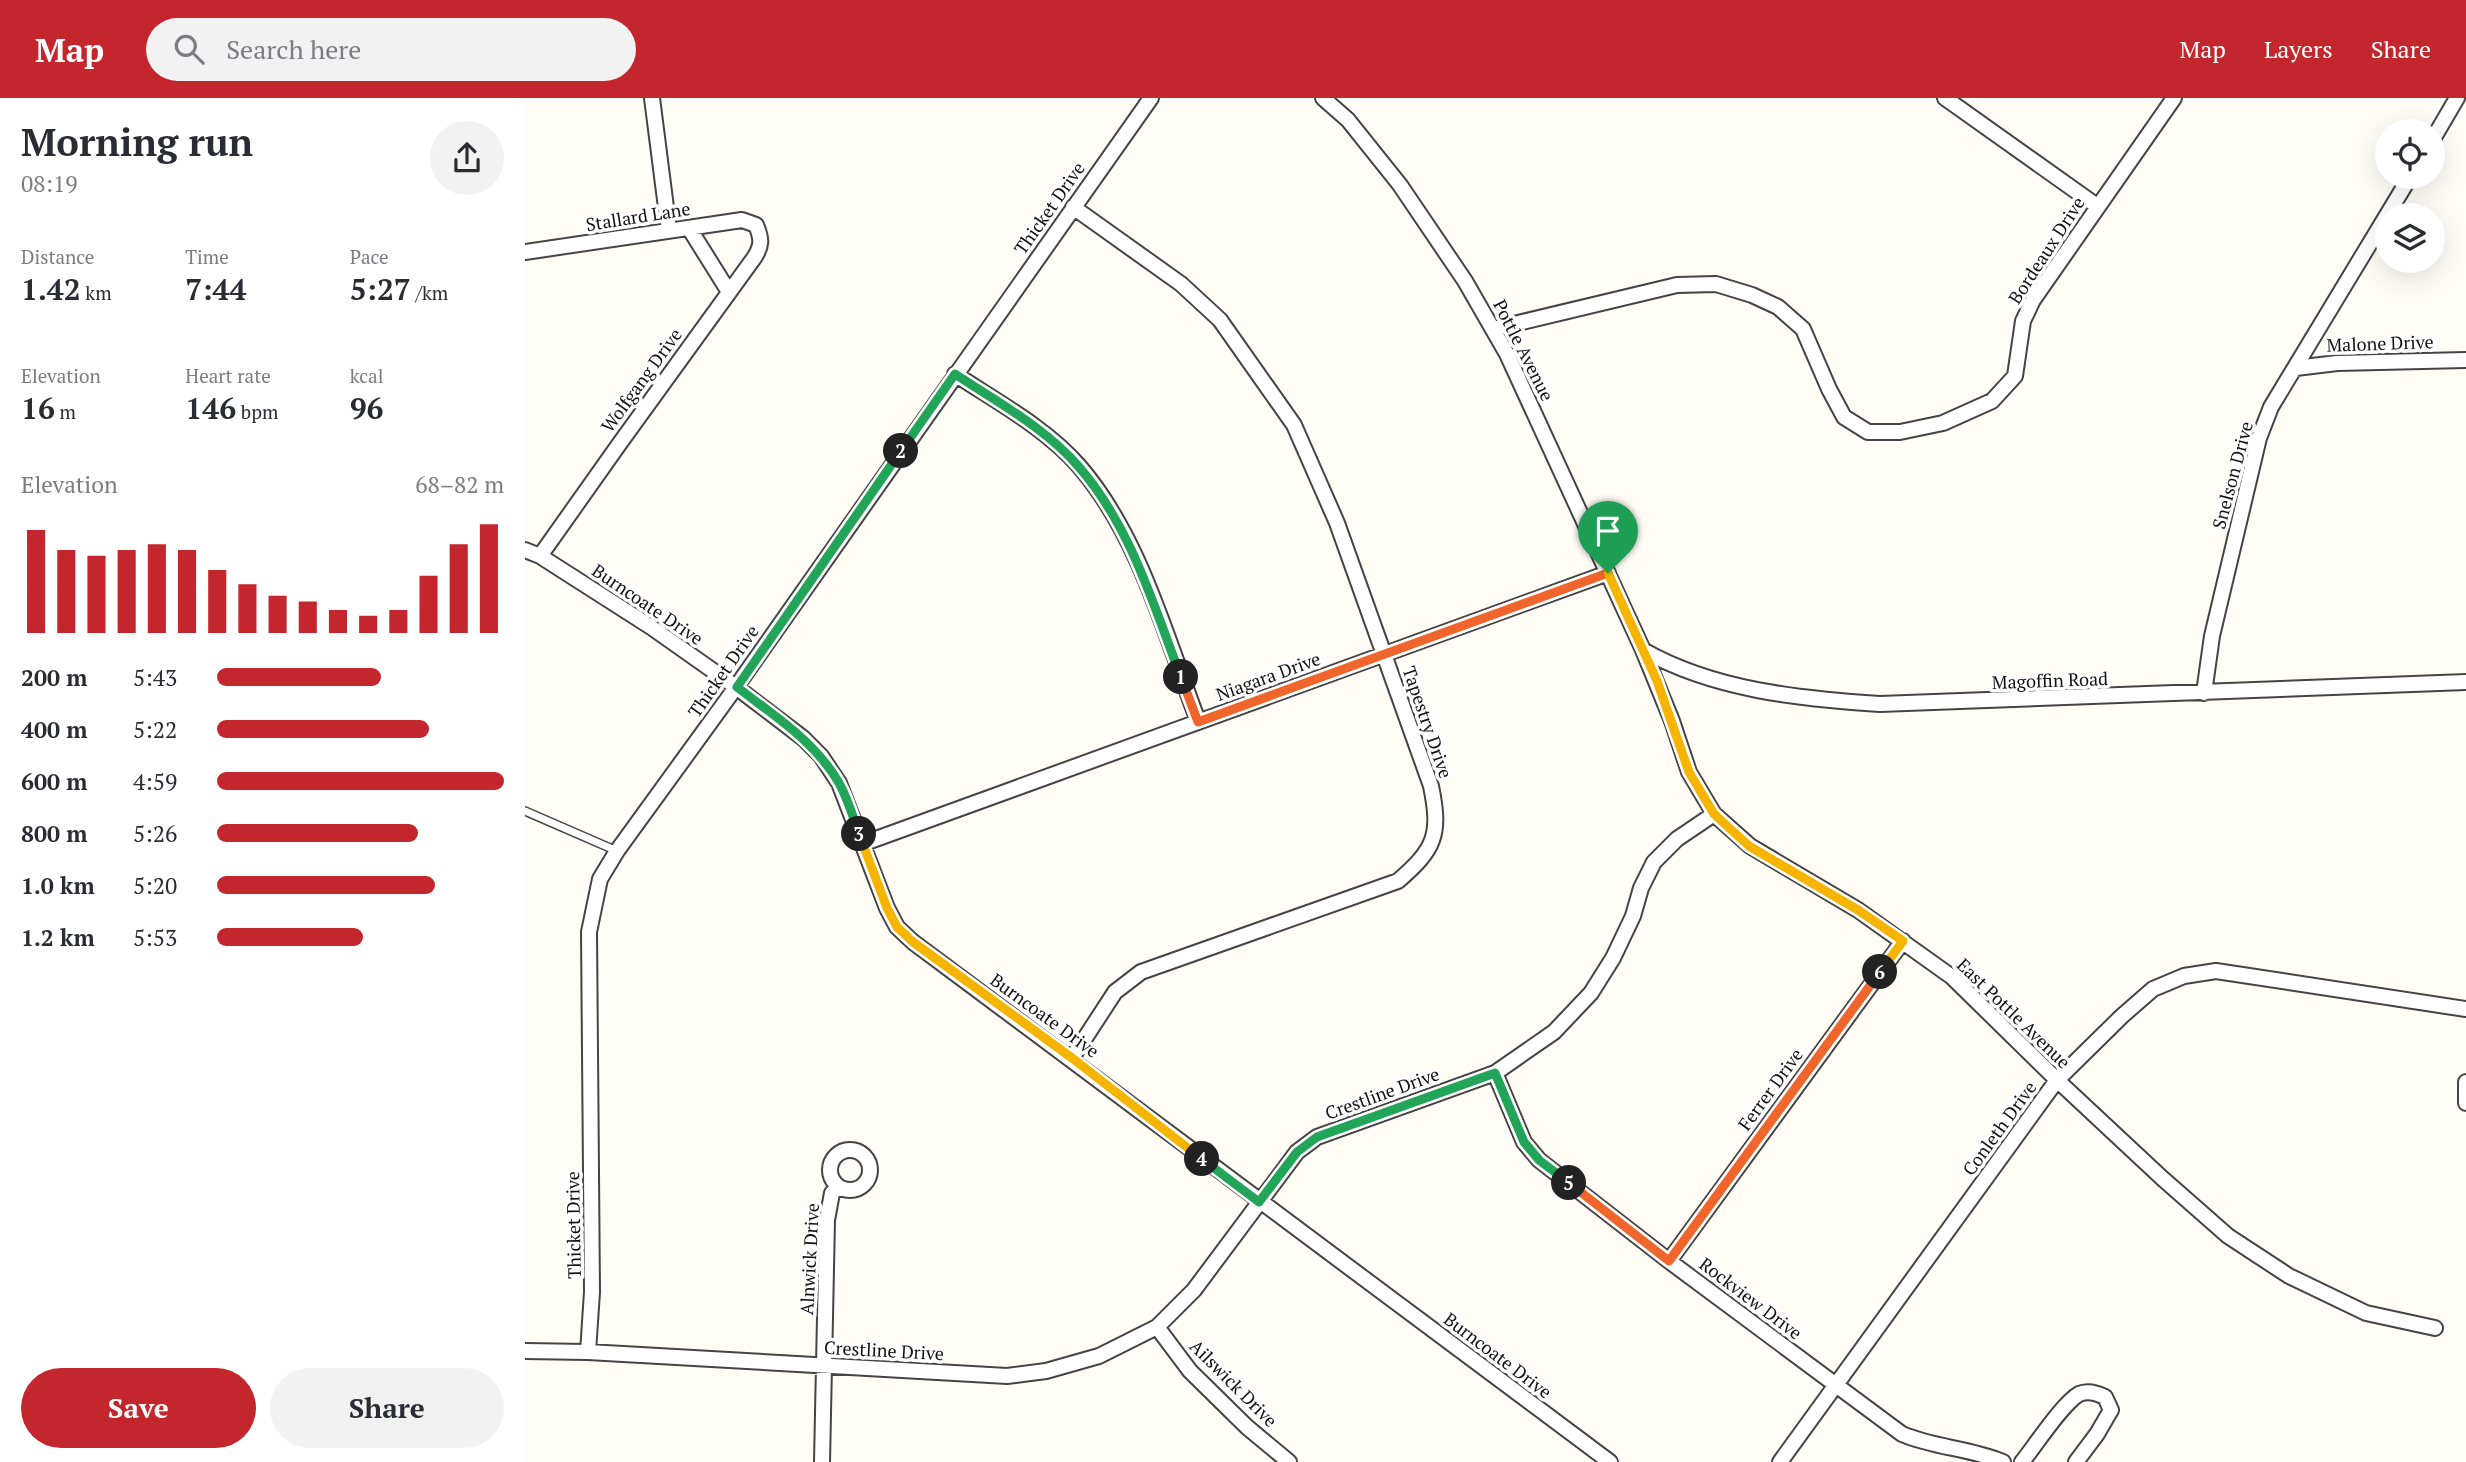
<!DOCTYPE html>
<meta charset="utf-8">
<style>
:root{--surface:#fff;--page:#f2f2f3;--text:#2b2b33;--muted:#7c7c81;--accent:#c4262e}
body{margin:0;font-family:"PT Serif",serif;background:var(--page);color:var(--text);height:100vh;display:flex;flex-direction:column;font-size:26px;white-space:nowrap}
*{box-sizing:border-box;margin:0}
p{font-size:23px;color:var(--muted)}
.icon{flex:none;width:38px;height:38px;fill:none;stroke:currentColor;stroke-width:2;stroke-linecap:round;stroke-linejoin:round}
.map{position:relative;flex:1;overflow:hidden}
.panel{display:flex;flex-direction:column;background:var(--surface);width:525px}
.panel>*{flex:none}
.controls{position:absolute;left:1850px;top:21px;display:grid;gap:14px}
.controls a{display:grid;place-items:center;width:70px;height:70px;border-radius:50%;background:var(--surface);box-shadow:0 7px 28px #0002;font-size:35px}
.pin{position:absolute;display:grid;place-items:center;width:60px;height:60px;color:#fff;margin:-72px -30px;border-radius:50% 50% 50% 0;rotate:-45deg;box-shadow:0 0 7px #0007}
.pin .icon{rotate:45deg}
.km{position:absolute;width:35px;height:35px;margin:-18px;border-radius:50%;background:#222;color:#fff;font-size:19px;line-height:35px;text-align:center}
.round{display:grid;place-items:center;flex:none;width:74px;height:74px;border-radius:37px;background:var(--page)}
.overview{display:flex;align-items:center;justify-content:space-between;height:119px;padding:0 21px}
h1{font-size:38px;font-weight:700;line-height:52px}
.metrics{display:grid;grid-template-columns:repeat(3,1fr);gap:10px;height:119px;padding:7px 21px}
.metrics div{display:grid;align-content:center}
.metrics b{font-size:30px;font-weight:700}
.metrics small{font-size:19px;font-weight:400}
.metrics p{font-size:19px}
.chart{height:196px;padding:14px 21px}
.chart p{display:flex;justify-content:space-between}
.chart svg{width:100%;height:126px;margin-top:7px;stroke:var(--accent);stroke-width:6}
.cta{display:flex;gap:14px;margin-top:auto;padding:14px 21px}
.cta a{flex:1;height:80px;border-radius:42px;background:var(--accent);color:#fff;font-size:28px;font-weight:700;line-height:80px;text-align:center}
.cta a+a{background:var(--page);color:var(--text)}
ul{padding:0 21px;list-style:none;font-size:23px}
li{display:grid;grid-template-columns:112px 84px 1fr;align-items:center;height:52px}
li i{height:18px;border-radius:9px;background:var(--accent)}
header{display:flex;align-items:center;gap:42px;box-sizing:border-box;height:98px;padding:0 35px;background:var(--accent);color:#fff}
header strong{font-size:33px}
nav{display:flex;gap:38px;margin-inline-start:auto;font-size:24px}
.search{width:490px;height:63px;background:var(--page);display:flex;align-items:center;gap:18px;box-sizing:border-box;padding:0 24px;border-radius:38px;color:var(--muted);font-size:26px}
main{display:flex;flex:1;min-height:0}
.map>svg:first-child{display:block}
</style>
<header>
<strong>Map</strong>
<div class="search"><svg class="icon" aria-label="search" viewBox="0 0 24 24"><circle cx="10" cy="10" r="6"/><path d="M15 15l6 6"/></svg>Search here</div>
<nav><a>Map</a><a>Layers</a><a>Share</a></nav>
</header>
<main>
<section class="panel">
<div class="overview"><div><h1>Morning run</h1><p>08:19</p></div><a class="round"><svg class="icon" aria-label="share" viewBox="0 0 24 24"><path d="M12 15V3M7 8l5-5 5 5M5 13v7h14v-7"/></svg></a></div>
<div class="metrics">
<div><p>Distance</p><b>1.42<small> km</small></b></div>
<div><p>Time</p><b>7:44</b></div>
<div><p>Pace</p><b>5:27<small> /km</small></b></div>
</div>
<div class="metrics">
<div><p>Elevation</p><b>16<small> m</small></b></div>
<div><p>Heart rate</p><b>146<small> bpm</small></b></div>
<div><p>kcal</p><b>96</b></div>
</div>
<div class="chart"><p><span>Elevation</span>68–82 m</p>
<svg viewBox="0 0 160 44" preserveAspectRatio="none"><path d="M5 44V8M15 44V15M25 44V17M35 44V15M45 44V13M55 44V15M65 44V22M75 44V27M85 44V31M95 44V33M105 44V36M115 44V38M125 44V36M135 44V24M145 44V13M155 44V6"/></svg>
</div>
<ul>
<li><b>200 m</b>5:43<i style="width:57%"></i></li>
<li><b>400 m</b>5:22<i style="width:74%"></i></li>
<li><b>600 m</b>4:59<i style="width:100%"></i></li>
<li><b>800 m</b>5:26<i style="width:70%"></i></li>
<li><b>1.0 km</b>5:20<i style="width:76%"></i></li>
<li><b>1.2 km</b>5:53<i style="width:51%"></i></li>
</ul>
<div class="cta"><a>Save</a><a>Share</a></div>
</section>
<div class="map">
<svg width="1941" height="1364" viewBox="0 0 1941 1364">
<rect width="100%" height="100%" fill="#fffdf5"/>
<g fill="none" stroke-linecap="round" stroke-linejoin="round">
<g stroke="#444" stroke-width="10">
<path id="service" d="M0 713 92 753"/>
</g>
<g stroke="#444" stroke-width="18">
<path id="minor" d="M127 0 144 133
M798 0 823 22 875 87 940 183 982 256 1118 552 1147 623 1164 674 1189 716 1225 748 1333 812 1427 879 1532 982 1637 1080 1703 1138 1764 1178 1841 1215 1910 1230
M1420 0 1572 108
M1908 41 1932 0
M164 130 204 194
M0 154 217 122 231 127C237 141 237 148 229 160L95 345 15 458
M968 231 1152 187 1191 186 1227 197 1253 209 1278 231 1304 291 1319 319 1343 334H1375L1418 325 1467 303 1490 278 1498 223 1508 202 1649 0
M1771 270 1812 265 1941 262
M430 276C472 304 521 330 554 368 614 437 641 539 673 623
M0 452 15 458 126 529 211 589 278 640 296 658 314 685 362 810 372 829 388 844 1085 1364
M1118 552C1188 592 1275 601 1355 606L1941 584
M1679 595 1687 538 1734 340 1746 309 1885 79
M337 746 1083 475
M547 960 590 894 616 874 873 783C910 751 916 737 906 688L812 425 769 327 695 222 656 186 548 109
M970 975 999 1044 1014 1062 1144 1163 1377 1336C1410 1350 1445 1350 1478 1364
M1941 984V1005
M305 1072a20 20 0 1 1 40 0a20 20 0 1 1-40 0Z
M1144 1163 1378 843
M632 1229 665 1273 722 1329 764 1364
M0 1253 63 1254 482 1278 521 1273 574 1258 632 1229 669 1192 772 1054 792 1039 970 975 1029 934 1066 895 1088 860 1108 818 1116 790 1129 764 1152 741 1189 716
M63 1254 67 1194 64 834 75 781 92 753 211 589 626 0
M297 1364 302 1122 307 1095 313 1089
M1255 1364 1532 982 1597 918 1628 891 1659 878 1691 873 1941 911
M1497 1364C1510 1348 1537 1306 1554 1296 1563 1292 1572 1295 1580 1299L1586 1312 1572 1336 1551 1364"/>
</g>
<use href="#service" stroke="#fff" stroke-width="7"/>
<use href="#minor" stroke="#fff" stroke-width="14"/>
</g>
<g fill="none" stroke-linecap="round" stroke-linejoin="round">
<g stroke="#fff" stroke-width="14">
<path id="split-1" d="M656 579 673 624 1083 475"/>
</g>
<g stroke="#fff" stroke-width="14">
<path id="split-2" d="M376 353 430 276C472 304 521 330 554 369 606 429 628 506 656 579"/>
</g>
<g stroke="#fff" stroke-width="14">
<path id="split-3" d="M334 736C328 719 323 701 314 685 290 643 249 618 212 589L376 353"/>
</g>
<g stroke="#fff" stroke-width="14">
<path id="split-4" d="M334 736 362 810 372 829 388 844 547 960 677 1061"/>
</g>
<g stroke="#fff" stroke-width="14">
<path id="split-5" d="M677 1061 734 1104 772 1054 792 1039 970 975 999 1044 1014 1062 1044 1085"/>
</g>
<g stroke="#fff" stroke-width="14">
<path id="split-6" d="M1044 1085 1144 1163 1355 874"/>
</g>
<g stroke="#fff" stroke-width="14">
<path id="split-7" d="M1083 475 1132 583 1164 674 1189 716 1224 748 1333 812 1378 843 1355 874"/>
</g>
<use href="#split-1" stroke="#f0652b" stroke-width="9"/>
<use href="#split-2" stroke="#22a559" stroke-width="9"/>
<use href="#split-3" stroke="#22a559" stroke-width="9"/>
<use href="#split-4" stroke="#f5b400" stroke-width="9"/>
<use href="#split-5" stroke="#22a559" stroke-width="9"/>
<use href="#split-6" stroke="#f0652b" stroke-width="9"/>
<use href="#split-7" stroke="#f5b400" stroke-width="9"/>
</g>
<g text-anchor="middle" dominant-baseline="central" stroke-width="7" stroke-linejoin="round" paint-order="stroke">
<g font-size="18" fill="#111" stroke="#fff">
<text transform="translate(524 110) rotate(-55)">Thicket Drive</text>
<text transform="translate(113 118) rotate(-9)">Stallard Lane</text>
<text transform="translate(1521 152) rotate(-57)">Bordeaux Drive</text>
<text transform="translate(1855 245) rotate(-2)">Malone Drive</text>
<text transform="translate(999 252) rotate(63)">Pottle Avenue</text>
<text transform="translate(116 282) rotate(-54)">Wolfgang Drive</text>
<text transform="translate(1707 377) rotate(-75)">Snelson Drive</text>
<text transform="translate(123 506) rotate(34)">Burncoate Drive</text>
<text transform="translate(198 573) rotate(-55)">Thicket Drive</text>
<text transform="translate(743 578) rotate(-20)">Niagara Drive</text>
<text transform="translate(1525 582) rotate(-2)">Magoffin Road</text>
<text transform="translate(903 624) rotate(71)">Tapestry Drive</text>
<text transform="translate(1489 915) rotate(44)">East Pottle Avenue</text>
<text transform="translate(520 917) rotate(36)">Burncoate Drive</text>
<text transform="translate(1245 991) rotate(-54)">Ferrer Drive</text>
<text transform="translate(857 995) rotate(-20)">Crestline Drive</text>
<text transform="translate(1474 1030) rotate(-54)">Conleth Drive</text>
<text transform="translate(48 1127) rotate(-91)">Thicket Drive</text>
<text transform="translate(284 1161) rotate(-87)">Alnwick Drive</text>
<text transform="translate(1226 1200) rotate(37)">Rockview Drive</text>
<text transform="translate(359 1252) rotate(3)">Crestline Drive</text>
<text transform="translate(973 1257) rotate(37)">Burncoate Drive</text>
<text transform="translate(709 1285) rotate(45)">Ailswick Drive</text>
</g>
</g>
</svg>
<div class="controls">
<a><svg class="icon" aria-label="locate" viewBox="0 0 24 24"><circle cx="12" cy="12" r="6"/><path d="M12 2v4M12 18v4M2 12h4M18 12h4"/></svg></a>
<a><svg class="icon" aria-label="layers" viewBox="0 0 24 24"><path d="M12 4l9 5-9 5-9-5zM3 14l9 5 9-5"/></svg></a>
</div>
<div class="pin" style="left:1083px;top:475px;background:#1e9e55"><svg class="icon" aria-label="arrive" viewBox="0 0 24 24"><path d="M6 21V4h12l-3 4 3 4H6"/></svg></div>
<b class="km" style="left:656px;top:579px">1</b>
<b class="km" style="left:376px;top:353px">2</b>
<b class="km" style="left:334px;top:736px">3</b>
<b class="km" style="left:677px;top:1061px">4</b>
<b class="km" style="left:1044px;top:1085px">5</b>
<b class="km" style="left:1355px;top:874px">6</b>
</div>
</main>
